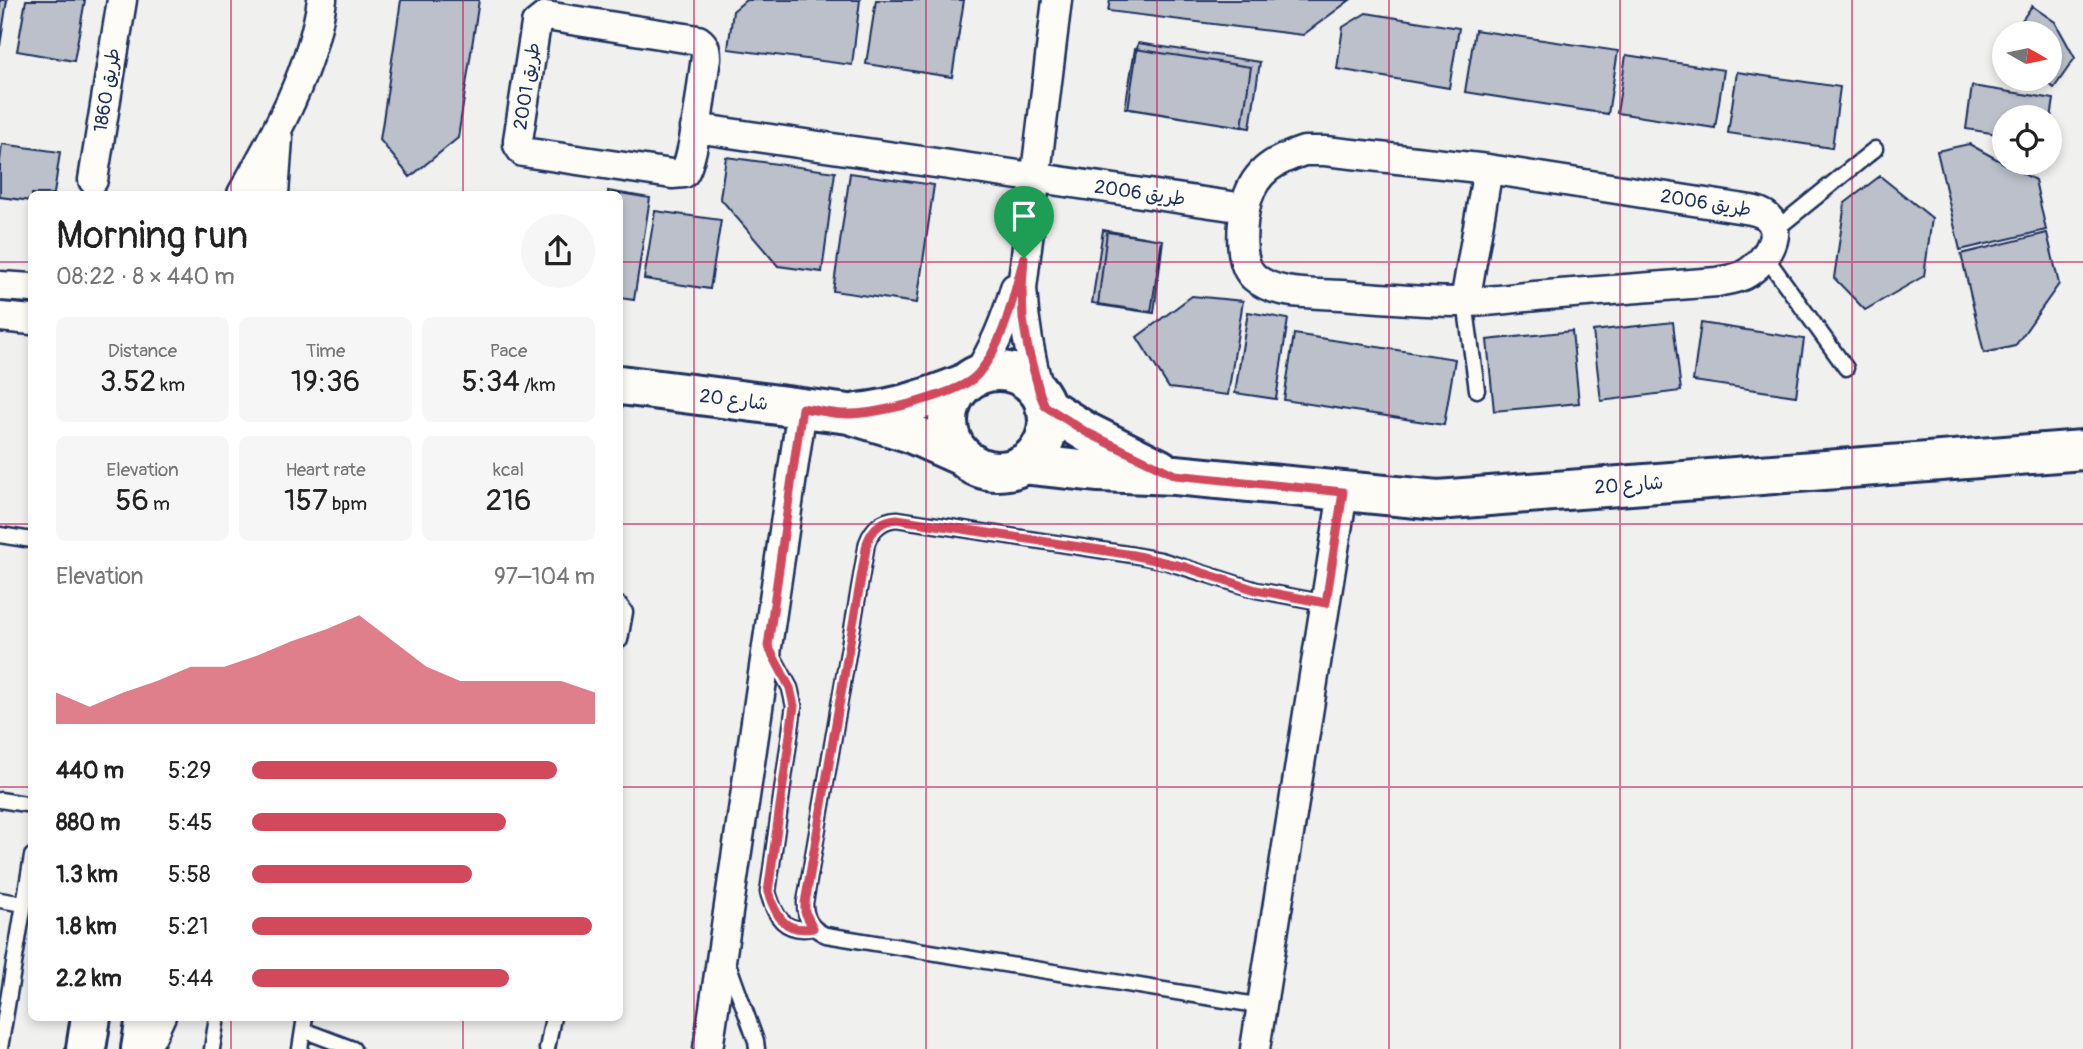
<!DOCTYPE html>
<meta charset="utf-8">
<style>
:root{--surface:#fff;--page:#f6f6f6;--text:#222;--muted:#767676;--accent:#d1495b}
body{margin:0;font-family:Pangolin,"Playpen Sans Arabic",sans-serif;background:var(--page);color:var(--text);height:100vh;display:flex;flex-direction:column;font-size:26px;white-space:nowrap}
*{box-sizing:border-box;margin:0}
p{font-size:23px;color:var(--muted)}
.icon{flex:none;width:38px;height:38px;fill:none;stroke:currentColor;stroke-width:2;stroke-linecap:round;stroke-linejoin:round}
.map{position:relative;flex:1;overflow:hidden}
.drawer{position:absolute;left:28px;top:191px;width:595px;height:830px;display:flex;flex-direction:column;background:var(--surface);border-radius:10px;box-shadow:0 4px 10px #0003}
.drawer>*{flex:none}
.needle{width:46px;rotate:99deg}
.controls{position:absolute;left:1992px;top:21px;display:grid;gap:14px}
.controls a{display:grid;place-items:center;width:70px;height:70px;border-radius:50%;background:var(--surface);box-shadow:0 4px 10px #0003;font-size:35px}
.pin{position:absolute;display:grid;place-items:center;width:60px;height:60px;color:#fff;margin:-72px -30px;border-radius:50% 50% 50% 0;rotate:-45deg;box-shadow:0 0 7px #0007}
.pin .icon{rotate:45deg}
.round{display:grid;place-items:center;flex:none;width:74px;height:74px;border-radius:37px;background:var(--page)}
.headline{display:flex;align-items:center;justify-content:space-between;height:119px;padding:0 28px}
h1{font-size:38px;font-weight:600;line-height:52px}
.figures{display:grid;grid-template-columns:repeat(3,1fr);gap:10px;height:119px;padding:7px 28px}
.figures div{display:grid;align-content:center;border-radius:10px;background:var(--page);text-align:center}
.figures b{font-size:30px;font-weight:600}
.figures small{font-size:19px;font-weight:400}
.figures p{font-size:19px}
.chart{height:196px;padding:14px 28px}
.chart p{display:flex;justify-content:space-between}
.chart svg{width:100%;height:126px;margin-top:7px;fill:var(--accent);opacity:.7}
ul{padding:0 28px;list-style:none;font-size:23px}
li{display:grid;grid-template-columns:112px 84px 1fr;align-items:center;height:52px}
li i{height:18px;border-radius:9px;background:var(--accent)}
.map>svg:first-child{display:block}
</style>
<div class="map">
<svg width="2083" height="1049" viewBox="0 0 2083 1049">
<rect width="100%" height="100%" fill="#f0f0ee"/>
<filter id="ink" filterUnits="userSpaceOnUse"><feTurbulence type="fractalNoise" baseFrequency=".0143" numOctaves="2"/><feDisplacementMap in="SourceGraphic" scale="14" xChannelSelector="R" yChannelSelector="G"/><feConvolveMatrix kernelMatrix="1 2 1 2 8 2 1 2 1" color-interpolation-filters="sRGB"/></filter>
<g filter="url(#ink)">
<path fill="#bbc0ca" stroke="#1b2f5e" stroke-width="2" d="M0 0H7L0 46Z
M26 0H85L74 61 17 51Z
M401 0H479L458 138 410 177 380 140Z
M746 0H860L852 65 728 49 733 11Z
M876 0H964L952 77 866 64Z
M1110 0H1350L1303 35 1108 11Z
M2032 6 2055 22 2075 58 2054 88 2040 79H2049V33H2013Z
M1366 13 1459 28 1449 88 1337 69 1343 27Z
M1475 30 1618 51 1608 114 1465 92Z
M1138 43 1260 62 1250 128 1128 109Z
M1135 49 1251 67 1242 127 1125 108Z
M1626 55 1724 70 1715 128 1617 113Z
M1737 72 1840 87 1832 148 1728 133Z
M1972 86 2054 99 2049 132V117H2004V135L1966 129Z
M2 144 60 152 54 194H32V201L0 197V161Z
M1969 144 2035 180 2046 230 1960 250 1937 151Z
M726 157 835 172 822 272 778 266 720 198Z
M850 173 934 185 917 303 833 291Z
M1880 176 1932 218 1924 276 1865 310 1834 278 1845 203Z
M608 191 650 198 634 300 620 298V194H608Z
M655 211 721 220 710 289 644 279Z
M1103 230 1162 240 1151 312 1092 303Z
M1107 232 1163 240 1154 313 1098 305Z
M2047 233 2059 284 2015 346 1984 353 1961 254Z
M1192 296 1243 301 1228 395 1169 388 1137 337Z
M1248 312 1288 319 1276 399 1235 393Z
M1673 322 1681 391 1601 401 1593 331Z
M1701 323 1804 339 1796 396 1693 381Z
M1572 331 1579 403 1494 411 1487 340Z
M1294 334 1455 359 1444 425 1284 400Z"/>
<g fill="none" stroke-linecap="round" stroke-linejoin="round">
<g stroke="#1b2f5e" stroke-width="19">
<path id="lane" d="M1775 230 1875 149
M1765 256 1846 368
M1465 302 1477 390
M0 535 32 540
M620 605 625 612 620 640
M770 651 790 688 794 706 768 892C775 917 784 933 813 928
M0 800 32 805
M0 900 24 904
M726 958 756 1041 757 1049
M1262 1006 826 935C811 929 805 919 805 903L867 543C872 529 881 520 897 519L1133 555 1161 560 1256 590 1326 603
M303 1030 353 1049
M157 1041 168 1017
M0 1048 32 856
M212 1049 217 1017
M300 1049 305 1017
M547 1049 553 1017"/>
</g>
<g stroke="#1b2f5e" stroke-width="33">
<path id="street" d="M546 16 698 40C705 45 706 49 706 58 702 82 695 157 684 173L672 174 523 152 518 145V140L536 24Z
M695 128 1245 208
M1304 151H1325L1488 169 1751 210C1793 218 1770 261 1744 275 1736 279 1726 280 1717 282 1660 286 1604 291 1547 295 1519 297 1491 302 1463 302 1422 302 1381 298 1341 295 1314 293 1275 296 1254 277 1237 262 1242 220 1247 200 1256 170 1276 160 1304 151Z
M93 180 122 0
M242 194C276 134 312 70 322 0
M274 194 278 138
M0 286 32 288
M1465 302 1488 169
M0 317 32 320
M977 375C995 347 1006 320 1015 288
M1040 394C1030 358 1024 325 1022 288L1057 0
M708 1049 802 408
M1255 1049 1343 492"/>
</g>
<g stroke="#1b2f5e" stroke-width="44">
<path id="secondary" d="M948 421a50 50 0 1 1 100 0a50 50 0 1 1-100 0Z
M620 385 849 414 908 432 964 457
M1045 406 1086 432 1160 469
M858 413C896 409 929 398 964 384
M1023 464 1099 472 1175 475 1438 500 2083 450
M86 1049 91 1017
M141 1049 146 1017"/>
</g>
<use href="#lane" stroke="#fdfcf7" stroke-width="14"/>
<use href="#street" stroke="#fdfcf7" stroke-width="28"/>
<use href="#secondary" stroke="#fdfcf7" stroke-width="38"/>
</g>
</g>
<g fill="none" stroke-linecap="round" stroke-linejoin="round" filter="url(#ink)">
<g stroke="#fff" stroke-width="14">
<path id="route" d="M1024 258 1022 288 1023 319 1028 349 1040 394 1045 406 1086 432 1175 475 1343 492 1326 603 1256 590 1185 567 1133 555 897 519C881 520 872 529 867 543L805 903V912L813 928C784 933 776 916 768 892L794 706 790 688 768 646 802 408C818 410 835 415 851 414 879 413 960 395 978 374 1005 342 1013 296 1024 258Z"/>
</g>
<use href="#route" stroke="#d1495b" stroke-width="9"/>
</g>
<path fill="none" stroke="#c2185b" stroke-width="2" stroke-opacity="0.55" d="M231 0V194M463 0V194M694 0V1049M926 0V1049M1157 0V1049M1389 0V1049M1620 0V1049M1852 0V1049M0 262H32M620 262H2083M0 524H32M620 524H2083M0 787H32M620 787H2083M231 1017V1049M463 1017V1049"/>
<g text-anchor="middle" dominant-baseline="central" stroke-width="5" stroke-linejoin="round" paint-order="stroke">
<g font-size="19" fill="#1b2f5e" stroke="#fdfcf7">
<text transform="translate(527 86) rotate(-81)">طريق 2001</text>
<text transform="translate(107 90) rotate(-81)">طريق 1860</text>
<text transform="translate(1140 193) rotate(8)">طريق 2006</text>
<text transform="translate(1706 203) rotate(9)">طريق 2006</text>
<text transform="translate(734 400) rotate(7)">شارع 20</text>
<text transform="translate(1629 485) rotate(-4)">شارع 20</text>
</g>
</g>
</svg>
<div class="controls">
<a><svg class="needle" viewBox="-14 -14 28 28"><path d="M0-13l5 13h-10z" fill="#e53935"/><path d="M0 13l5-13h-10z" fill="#767676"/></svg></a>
<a><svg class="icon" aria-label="locate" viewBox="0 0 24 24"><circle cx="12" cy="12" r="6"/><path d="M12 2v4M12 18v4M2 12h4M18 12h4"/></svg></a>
</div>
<div class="pin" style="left:1024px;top:258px;background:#1e9e55"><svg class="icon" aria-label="arrive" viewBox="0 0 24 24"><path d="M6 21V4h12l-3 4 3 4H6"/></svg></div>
<section class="drawer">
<div class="headline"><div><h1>Morning run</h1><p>08:22 · 8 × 440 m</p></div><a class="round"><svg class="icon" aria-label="share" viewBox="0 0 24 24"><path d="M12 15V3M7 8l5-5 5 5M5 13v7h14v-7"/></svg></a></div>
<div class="figures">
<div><p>Distance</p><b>3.52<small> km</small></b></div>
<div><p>Time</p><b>19:36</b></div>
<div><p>Pace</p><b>5:34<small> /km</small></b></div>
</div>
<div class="figures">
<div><p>Elevation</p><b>56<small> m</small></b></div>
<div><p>Heart rate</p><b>157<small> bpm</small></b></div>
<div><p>kcal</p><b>216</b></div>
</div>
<div class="chart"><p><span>Elevation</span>97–104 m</p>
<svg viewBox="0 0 160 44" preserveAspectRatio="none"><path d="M0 44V33L10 38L20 33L30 29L40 24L50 24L60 20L70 15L80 11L90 6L100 15L110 24L120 29L130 29L140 29L150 29L160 33V44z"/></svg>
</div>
<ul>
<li><b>440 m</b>5:29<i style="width:89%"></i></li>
<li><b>880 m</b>5:45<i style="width:74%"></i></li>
<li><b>1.3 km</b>5:58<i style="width:64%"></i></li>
<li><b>1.8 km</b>5:21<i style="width:99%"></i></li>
<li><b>2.2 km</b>5:44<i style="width:75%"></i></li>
</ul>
</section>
</div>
